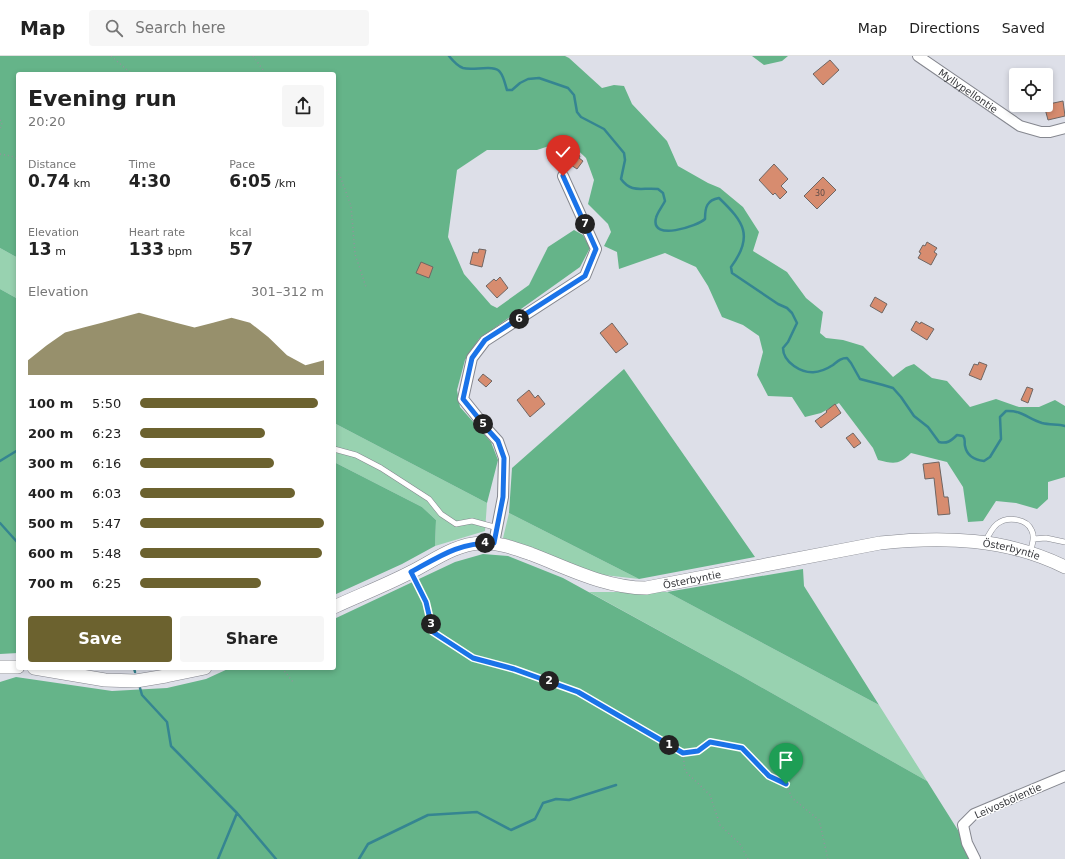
<!DOCTYPE html>
<meta charset="utf-8">
<style>
:root{--surface:#fff;--page:#f6f6f6;--text:#222;--muted:#767676;--line:#e0e0e0;--accent:#6c622f}
body{margin:0;font-family:"DejaVu Sans",sans-serif;background:var(--page);color:var(--text);height:100vh;display:flex;flex-direction:column;font-size:15px;white-space:nowrap}
*{box-sizing:border-box;margin:0}
p{font-size:13px;color:var(--muted)}
.icon{flex:none;width:22px;height:22px;fill:none;stroke:currentColor;stroke-width:2;stroke-linecap:round;stroke-linejoin:round}
.map{position:relative;flex:1;overflow:hidden}
.sheet{position:absolute;left:16px;top:16px;width:320px;height:598px;display:flex;flex-direction:column;background:var(--surface);border-radius:4px;box-shadow:0 2px 6px #0003}
.sheet>*{flex:none}
.buttons{position:absolute;left:1009px;top:12px;display:grid;gap:8px}
.buttons a{display:grid;place-items:center;width:44px;height:44px;border-radius:4px;background:var(--surface);box-shadow:0 2px 6px #0003;font-size:20px}
.pin{position:absolute;display:grid;place-items:center;width:34px;height:34px;color:#fff;margin:-41px -17px;border-radius:50% 50% 50% 0;rotate:-45deg;box-shadow:0 0 4px #0007}
.pin .icon{rotate:45deg}
.km{position:absolute;width:20px;height:20px;margin:-10px;border-radius:50%;background:#222;color:#fff;font-size:11px;line-height:20px;text-align:center}
.round{display:grid;place-items:center;flex:none;width:42px;height:42px;border-radius:4px;background:var(--page)}
.summary{display:flex;align-items:center;justify-content:space-between;height:68px;padding:0 12px}
h1{font-size:22px;font-weight:700;line-height:30px}
.figures{display:grid;grid-template-columns:repeat(3,1fr);gap:6px;height:68px;padding:4px 12px}
.figures div{display:grid;align-content:center}
.figures b{font-size:17px;font-weight:700}
.figures small{font-size:11px;font-weight:400}
.figures p{font-size:11px}
.chart{height:112px;padding:8px 12px}
.chart p{display:flex;justify-content:space-between}
.chart svg{width:100%;height:72px;margin-top:4px;fill:var(--accent);opacity:.7}
.action{display:flex;gap:8px;margin-top:auto;padding:8px 12px}
.action a{flex:1;height:46px;border-radius:4px;background:var(--accent);color:#fff;font-size:16px;font-weight:700;line-height:46px;text-align:center}
.action a+a{background:var(--page);color:var(--text)}
ul{padding:0 12px;list-style:none;font-size:13px}
li{display:grid;grid-template-columns:64px 48px 1fr;align-items:center;height:30px}
li i{height:10px;border-radius:5px;background:var(--accent)}
header{display:flex;align-items:center;gap:24px;box-sizing:border-box;height:56px;padding:0 20px;background:var(--surface);border-bottom:1px solid var(--line)}
header strong{font-size:19px}
nav{display:flex;gap:22px;margin-inline-start:auto;font-size:14px}
.search{width:280px;height:36px;background:var(--page);display:flex;align-items:center;gap:10px;box-sizing:border-box;padding:0 14px;border-radius:4px;color:var(--muted);font-size:15px}
.map>svg:first-child{display:block}
</style>
<header>
<strong>Map</strong>
<div class="search"><svg class="icon" aria-label="search" viewBox="0 0 24 24"><circle cx="10" cy="10" r="6"/><path d="M15 15l6 6"/></svg>Search here</div>
<nav><a>Map</a><a>Directions</a><a>Saved</a></nav>
</header>
<div class="map">
<svg width="1065" height="803" viewBox="0 0 1065 803">
<rect width="100%" height="100%" fill="#dddfe8"/>
<path fill="#98d2b0" d="M0 192 18 202V243L0 233Z
M334 367 487 447 485 475 435 490 436 464 422 451 334 406Z
M509 457 639 523 595 518 531 491 503 482Z
M589 536H667L879 649 927 725 738 618Z"/>
<path fill="#65b489" d="M0 0H565L569 2 602 32 614 29 624 30 632 48 667 85 678 110 708 127 720 132 743 151 759 176 753 195 787 216 806 242 823 256 820 277 826 282 843 284 863 290 893 321 906 311 914 308 932 322 947 325 970 351 996 343 1019 351H1039L1055 344 1065 350V421L1048 426V443L1037 453 1016 447 996 445 983 465 968 466 963 431 947 406 911 397C899 409 894 408 878 404L873 392 839 347 821 357 805 361 792 341 768 340 757 319 763 296 759 280 743 269 722 261 708 230 696 211 665 197 619 213 617 196 604 190 611 176 608 168 588 148 594 124 586 102 567 84 537 94H487L457 114 448 181 464 218 491 249 497 252 529 229 548 191 574 174 583 179 590 192 580 211 479 283 465 304 457 334 460 351 491 386 498 404 487 447 334 367V18H18V202L0 192Z
M752 0H788L782 5 764 9Z
M0 233 18 243V597L0 598Z
M624 313 755 501 639 523 509 457 512 412Z
M334 406 422 451 436 464 435 490 402 508 334 539Z
M483 498 508 500 563 522 738 618 927 725 961 779 972 803H0V626L16 621 112 635 167 632 206 623 230 612H334V563L455 506Z
M803 513 804 530 879 649 667 536Z"/>
<g fill="none" stroke-linecap="round" stroke-linejoin="round">
<path stroke="#358591" stroke-width="2.5" d="M449 0C453 5 457 10 463 12 473 15 495 8 500 16 504 21 505 28 507 34H512L520 27 528 23 539 22 568 32 574 39 577 56 581 61 604 73 624 97 625 104 621 123C632 138 642 131 658 133L663 137 665 145C662 151 657 157 656 162 650 186 698 170 705 163 705 151 707 144 719 142 744 166 754 180 731 211L732 217 778 248 787 252 792 257 797 267 788 286 783 292C783 300 787 305 794 310 807 319 819 318 833 309 838 305 841 302 847 302L851 307 860 323 883 329 893 332 901 341 914 360 928 371 939 386C947 388 951 385 957 379L963 380C966 384 964 385 965 390 967 400 975 404 984 405L990 401 1001 383 1000 361 1006 355C1022 354 1028 363 1042 367 1050 369 1058 368 1065 370
M0 405 18 394
M0 467 18 487
M134 612 135 616
M140 632 142 639 167 666 171 690 237 757 276 803
M218 803 237 757
M359 803 368 788 428 759 477 756 511 774 535 763 543 747 556 743 569 744 616 729"/>
</g>
<path fill="#d78c6f" stroke="#6f6663" d="M830 4 839 14 823 29 813 18Z
M1063 45 1065 60 1048 64 1044 49Z
M569 92 580 100 579 102 583 105 577 113 568 107 567 109 559 103 560 102 558 100 563 93 566 96Z
M774 108 788 123 781 130 787 136 780 143 775 137 773 139 759 124Z
M823 121 836 134 817 153 804 140Z
M927 186 937 192 934 196 937 198 931 209 918 202 921 197 919 196 923 189 925 190Z
M479 193 486 194 482 211 470 208 473 196 478 197Z
M421 206 433 211 429 222 416 217Z
M500 221 508 232 497 242 486 230 494 223 496 225Z
M875 241 887 248 882 257 870 250Z
M916 265 920 268 921 266 934 273 927 284 911 274Z
M612 267 628 288 616 297 600 277Z
M979 306 987 309 981 324 969 319 974 308 978 309Z
M483 318 492 325 486 331 478 324Z
M1027 331 1033 333 1028 347 1021 344Z
M529 334 535 342 538 339 545 348 530 361 517 344Z
M835 348 841 357 821 372 815 365 827 356 826 355Z
M853 377 861 387 854 392 846 382Z
M939 406 944 441H948L950 458 938 459 934 422 925 423 923 408Z"/>
<g fill="none" stroke-linecap="round" stroke-linejoin="round">
<g stroke="#85878f" stroke-width="6">
<path id="service" d="M334 393 356 399 381 412 429 443 441 458 456 468 472 465 498 472
M1033 483 1046 482 1065 486
M985 486C988 480 992 472 997 468 1007 460 1027 462 1032 475 1035 482 1032 490 1030 496"/>
</g>
<g stroke="#85878f" stroke-width="12">
<g id="minor">
<path id="s1" d="M918 0 1020 70 1041 76H1050L1065 72"/>
<path d="M494 487 503 441 504 402 498 385 488 374 463 343 472 302 485 285 585 220 596 193 563 120"/>
<path d="M975 803 967 787 963 769 974 758 1065 720"/>
</g>
</g>
<g stroke="#85878f" stroke-width="14">
<g id="tertiary">
<path id="s2" d="M334 551C360 539 386 529 411 516 433 505 455 488 481 487 498 486 514 492 531 498 568 512 605 532 646 532L880 487C943 480 1007 482 1065 511"/>
<path d="M0 611H18"/>
<path d="M34 612 105 624 136 625 166 620 205 612"/>
</g>
</g>
<path stroke="#92949b" stroke-width="1.5" stroke-dasharray="1 3" stroke-linecap="butt" d="M111 0 132 18
M253 0 266 18
M0 64 2 67 0 73
M0 98 11 100 18 103
M334 111 340 120 351 150 355 198 366 231
M416 525 426 546 433 577 473 602 514 613 578 636 683 697 698 695 710 686 742 692 769 720 786 728 792 742 819 764 828 803
M282 612 293 626
M683 697 685 715 710 739 720 769 740 788 748 803"/>
<use href="#service" stroke="#fff" stroke-width="5"/>
<use href="#minor" stroke="#fff" stroke-width="10"/>
<use href="#tertiary" stroke="#fff" stroke-width="13"/>
</g>
<g fill="none" stroke-linecap="round" stroke-linejoin="round">
<g stroke="#fff" stroke-width="8">
<path id="route" d="M563 120 596 193 585 220 485 284 472 302 463 343 488 374 498 385 504 402 503 441 494 487C460 486 440 500 411 516L426 546 433 576 473 602 514 613 578 636 683 697 698 695 710 686 742 692 769 720 786 728"/>
</g>
<use href="#route" stroke="#1a73e8" stroke-width="5"/>
</g>
<g text-anchor="middle" dominant-baseline="central" stroke-width="3" stroke-linejoin="round" paint-order="stroke">
<g font-size="8" fill="#5e4c48">
<text x="820" y="137">30</text>
</g>
<g font-size="10" fill="#36373b" stroke="#fff">
<text stroke="none"><textPath href="#s1" startOffset="61">Myllypellontie</textPath></text>
<text stroke="none"><textPath href="#s2" startOffset="704">Österbyntie</textPath></text>
<text stroke="none"><textPath href="#s2" startOffset="380">Österbyntie</textPath></text>
<text transform="translate(1008 745) rotate(-24)">Leivosbölentie</text>
</g>
</g>
</svg>
<div class="buttons">
<a><svg class="icon" aria-label="locate" viewBox="0 0 24 24"><circle cx="12" cy="12" r="6"/><path d="M12 2v4M12 18v4M2 12h4M18 12h4"/></svg></a>
</div>
<div class="pin" style="left:786px;top:728px;background:#1e9e55"><svg class="icon" aria-label="arrive" viewBox="0 0 24 24"><path d="M6 21V4h12l-3 4 3 4H6"/></svg></div>
<div class="pin" style="left:563px;top:120px;background:#d93025"><svg class="icon" aria-label="check" viewBox="0 0 24 24"><path d="M5 12l5 5 9-10"/></svg></div>
<b class="km" style="left:669px;top:689px">1</b>
<b class="km" style="left:549px;top:625px">2</b>
<b class="km" style="left:431px;top:568px">3</b>
<b class="km" style="left:485px;top:487px">4</b>
<b class="km" style="left:483px;top:368px">5</b>
<b class="km" style="left:519px;top:263px">6</b>
<b class="km" style="left:585px;top:168px">7</b>
<section class="sheet">
<div class="summary"><div><h1>Evening run</h1><p>20:20</p></div><a class="round"><svg class="icon" aria-label="share" viewBox="0 0 24 24"><path d="M12 15V3M7 8l5-5 5 5M5 13v7h14v-7"/></svg></a></div>
<div class="figures">
<div><p>Distance</p><b>0.74<small> km</small></b></div>
<div><p>Time</p><b>4:30</b></div>
<div><p>Pace</p><b>6:05<small> /km</small></b></div>
</div>
<div class="figures">
<div><p>Elevation</p><b>13<small> m</small></b></div>
<div><p>Heart rate</p><b>133<small> bpm</small></b></div>
<div><p>kcal</p><b>57</b></div>
</div>
<div class="chart"><p><span>Elevation</span>301–312 m</p>
<svg viewBox="0 0 160 44" preserveAspectRatio="none"><path d="M0 44V35L10 26L20 18L30 15L40 12L50 9L60 6L70 9L80 12L90 15L100 12L110 9L120 12L130 21L140 32L150 38L160 35V44z"/></svg>
</div>
<ul>
<li><b>100 m</b>5:50<i style="width:97%"></i></li>
<li><b>200 m</b>6:23<i style="width:68%"></i></li>
<li><b>300 m</b>6:16<i style="width:73%"></i></li>
<li><b>400 m</b>6:03<i style="width:84%"></i></li>
<li><b>500 m</b>5:47<i style="width:100%"></i></li>
<li><b>600 m</b>5:48<i style="width:99%"></i></li>
<li><b>700 m</b>6:25<i style="width:66%"></i></li>
</ul>
<div class="action"><a>Save</a><a>Share</a></div>
</section>
</div>
